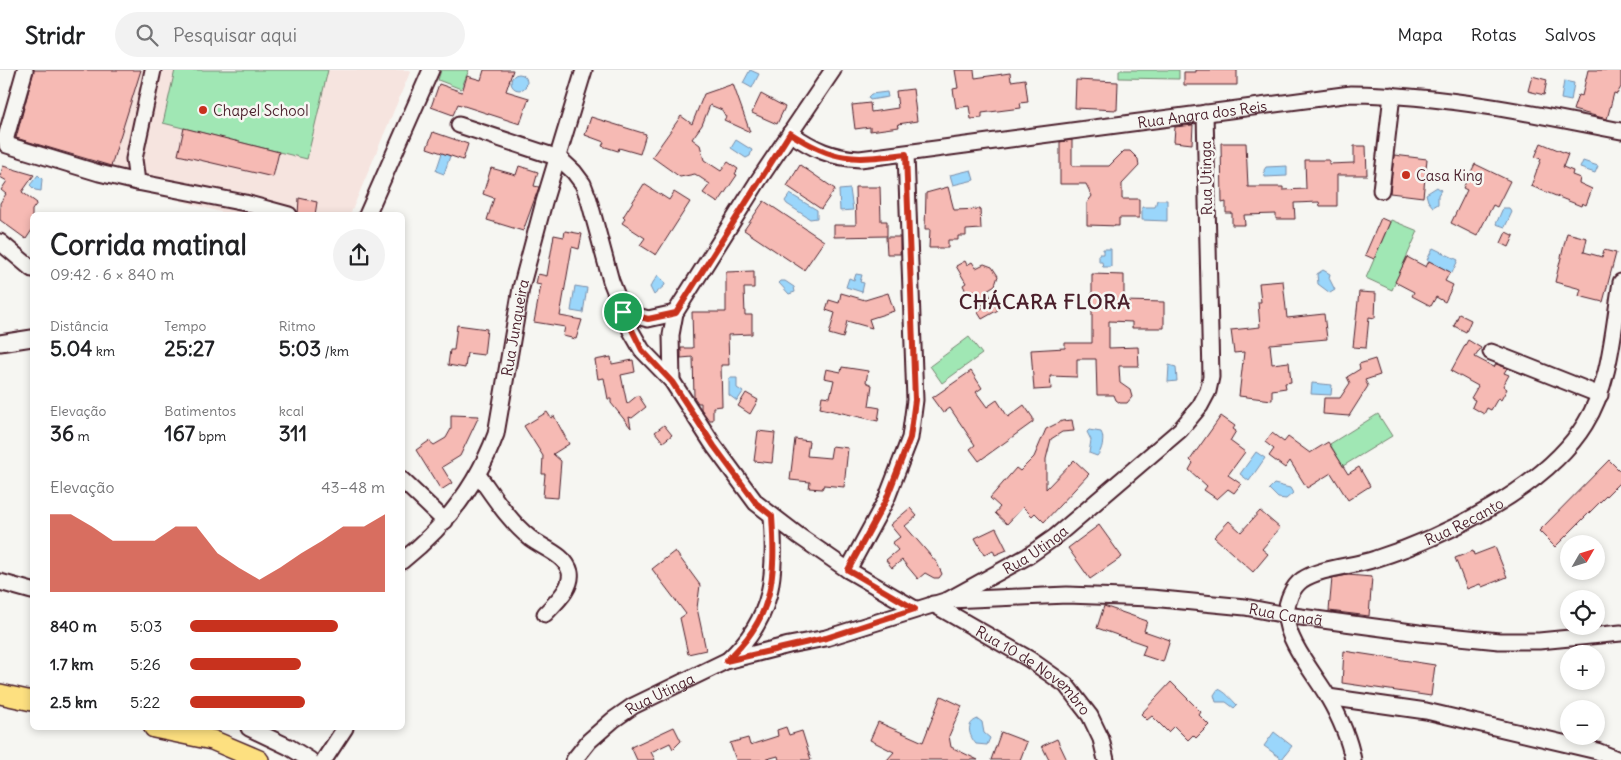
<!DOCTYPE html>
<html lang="pt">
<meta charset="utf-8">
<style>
:root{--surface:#fff;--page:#f2f2f2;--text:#202124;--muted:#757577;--line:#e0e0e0;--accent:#c8321e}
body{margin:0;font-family:Delius,sans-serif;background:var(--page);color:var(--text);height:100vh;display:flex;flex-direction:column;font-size:19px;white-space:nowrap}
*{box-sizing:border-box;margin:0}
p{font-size:16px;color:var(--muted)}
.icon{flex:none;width:28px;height:28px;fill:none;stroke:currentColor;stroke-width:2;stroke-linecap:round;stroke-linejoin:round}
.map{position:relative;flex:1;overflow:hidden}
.sheet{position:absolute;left:30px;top:142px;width:375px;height:518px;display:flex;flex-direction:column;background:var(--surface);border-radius:8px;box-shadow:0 2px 8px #0003}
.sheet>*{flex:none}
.needle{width:32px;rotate:51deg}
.tools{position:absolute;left:1560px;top:465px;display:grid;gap:10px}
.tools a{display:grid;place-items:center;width:45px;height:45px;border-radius:50%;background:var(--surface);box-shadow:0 2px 8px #0003;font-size:25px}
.pin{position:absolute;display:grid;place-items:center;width:42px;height:42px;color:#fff;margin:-21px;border:2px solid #fff;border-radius:50%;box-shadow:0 1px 5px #0007}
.round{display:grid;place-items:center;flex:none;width:52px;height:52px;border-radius:26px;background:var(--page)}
.summary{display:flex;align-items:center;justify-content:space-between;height:85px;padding:0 20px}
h1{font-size:28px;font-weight:700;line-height:38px}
.metrics{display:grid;grid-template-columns:repeat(3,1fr);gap:8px;height:85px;padding:5px 20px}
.metrics div{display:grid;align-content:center}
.metrics b{font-size:21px;font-weight:700}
.metrics small{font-size:14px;font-weight:400}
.metrics p{font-size:14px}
.chart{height:140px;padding:10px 20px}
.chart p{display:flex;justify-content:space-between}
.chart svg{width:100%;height:90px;margin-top:5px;fill:var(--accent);opacity:.7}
ul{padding:0 20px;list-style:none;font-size:16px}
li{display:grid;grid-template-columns:80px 60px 1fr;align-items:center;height:38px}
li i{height:12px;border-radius:6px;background:var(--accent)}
header{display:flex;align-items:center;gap:30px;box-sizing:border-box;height:70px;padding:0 25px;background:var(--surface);border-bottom:1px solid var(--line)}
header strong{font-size:24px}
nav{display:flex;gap:28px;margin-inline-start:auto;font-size:18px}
.search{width:350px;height:45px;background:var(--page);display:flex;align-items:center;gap:12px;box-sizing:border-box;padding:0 18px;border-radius:28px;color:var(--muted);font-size:19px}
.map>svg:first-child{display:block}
</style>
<header>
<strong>Stridr</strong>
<div class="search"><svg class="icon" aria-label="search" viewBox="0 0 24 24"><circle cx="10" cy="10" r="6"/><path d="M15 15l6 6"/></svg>Pesquisar aqui</div>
<nav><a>Mapa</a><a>Rotas</a><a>Salvos</a></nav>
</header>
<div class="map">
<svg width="1621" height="690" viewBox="0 0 1621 690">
<rect width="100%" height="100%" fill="#f6f6f2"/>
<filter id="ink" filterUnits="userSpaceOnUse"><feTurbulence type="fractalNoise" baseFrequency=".02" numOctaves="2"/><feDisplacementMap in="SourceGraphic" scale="10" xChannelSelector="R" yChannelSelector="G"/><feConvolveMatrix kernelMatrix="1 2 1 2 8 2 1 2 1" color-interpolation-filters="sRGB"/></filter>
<g filter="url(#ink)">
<path fill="#f6e4df" d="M23 0H411L350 145H231L0 80Z"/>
<path fill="#a0e7b4" stroke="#758370" d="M175 0H328L307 89 163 53Z
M441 0H469L461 19 438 10Z
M1119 0H1179V9L1119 8Z
M1391 150 1418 161 1392 220 1366 208Z
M969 267 982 284 942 313 930 296Z
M1378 344 1392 366 1343 396 1330 374Z"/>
<path fill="#9ad6fb" stroke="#7a8da8" d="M750 0 759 4 752 18 743 13Z
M511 12a8 8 0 1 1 16 0a8 8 0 1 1-16 0Z
M1564 11 1574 13 1571 31 1561 29Z
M887 22 888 27 870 30 868 27 871 24Z
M736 70 752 80 750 86 746 88 731 78Z
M442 83 450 86 444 104 436 101Z
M1583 91 1598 96 1595 103 1580 98Z
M1287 96V106L1265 107 1264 100 1266 97Z
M971 100 974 110 953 115 950 105Z
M38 105 42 109 41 121 35 120 30 115Z
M1437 117 1441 120 1438 125V134L1433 137 1428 131 1426 124Z
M850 119 853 140 840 141 839 120Z
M790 124 817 140V148L810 149 787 134 785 131Z
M1157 130H1167V151L1142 150V137H1155Z
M1503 138H1509L1512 142 1505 157 1496 154Z
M1433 178 1458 190 1452 203 1427 190Z
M1103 179H1111V197H1103L1102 192H1099V184H1103Z
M1323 200 1330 204 1329 208 1335 220 1330 223 1318 214 1317 204Z
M856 204 862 205 860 212 864 213 862 222 846 217 849 208 854 210Z
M658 205 664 211 665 215 654 225 650 217Z
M781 211H785L794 217 795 222 789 224 779 213Z
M575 216 587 218 583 243 571 241Z
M1169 295 1176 297 1177 311 1168 312Z
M729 308H737V318L743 322 737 331 729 325Z
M1312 313 1332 315 1331 325 1311 324Z
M1089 360 1101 362C1105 368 1102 381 1097 386L1089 383 1091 370 1087 362Z
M1256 382 1265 388 1249 411 1240 404Z
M1274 414 1290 418 1293 423 1286 429 1278 428 1269 419Z
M1218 619C1225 621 1232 630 1237 635L1234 638 1226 632H1216L1214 625Z
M978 649 982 652 984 663 990 668 987 675 976 674C969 666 965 653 978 649Z
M1274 662 1292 676 1282 689 1264 676Z"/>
<path fill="#f6bab4" stroke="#4a1f2b" d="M34 0H141L111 96 16 68Z
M484 0H513L506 21 529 28 520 54 458 34 453 45 431 37 439 14 462 22 467 6 481 10Z
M955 0H974L975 8 1010 3 1011 11 1025 9 1028 32 1020 33 1021 38 982 43V48L971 49 969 36 956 38 953 19 958 18Z
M1196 0H1237V15H1184V2H1196Z
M1588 0H1621V17L1617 24 1614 23 1607 49 1573 40 1578 25 1582 26Z
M1532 6 1547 10 1544 25 1528 21Z
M1076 10 1118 12 1117 40 1075 38Z
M733 14 750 62 724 50 726 47 722 40 710 35 702 55 692 69 700 75 704 90 721 101 728 92 738 99 735 104 737 105 718 133 703 123 710 114 695 104 680 107 652 87 681 46 692 54 704 24Z
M913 19 917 51 898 54 899 57 870 61V57L855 59 852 35 870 33 871 42 898 38 896 21Z
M761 24 785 37 777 54 752 43Z
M591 47 646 64 640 84 619 78 618 81 602 76 604 72 585 65Z
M1193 55 1192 74 1174 72 1175 57Z
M184 58 279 82 273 107 178 85Z
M433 62 468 74 463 90 427 78Z
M1072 70V96H1109L1124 81H1130L1138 89 1139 96 1122 114V129H1139V148H1119V156L1087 155V133L1092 126 1086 114H1060V72Z
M1221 73H1246L1248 117H1283V120L1306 119 1305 90H1329V94L1354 93V76H1366L1367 105H1337V136H1320L1319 132 1294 133 1295 149H1276V144L1244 145 1245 155H1232V143H1226V132L1222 133Z
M1541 73 1568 84 1563 97 1573 101 1572 105 1580 108 1579 113 1592 119 1586 135 1582 133 1581 136 1531 116 1541 89 1535 87Z
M1394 85 1427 89 1423 127 1390 123Z
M1475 94 1510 111 1497 137 1493 135 1477 166 1451 153 1467 120 1463 118Z
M800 95 835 119 821 139 787 116Z
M3 96 34 105 22 122 37 133 32 140V160L26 169 0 150V133L6 124 1 120 7 111 0 107Z
M519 96 538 102 534 116 539 117 523 161 487 150 494 128 483 124 491 98 516 105Z
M644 114 669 130 674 122 690 132 656 185 640 175 645 168 622 153 625 149 623 147Z
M855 117H880L881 151H887V166L834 167V155H856Z
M948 117 954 140 980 139 981 159 966 160V166H958V170H948V178H929L930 159H925L926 123Z
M299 128 317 132 315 145H298Z
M764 131 824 171 804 200 744 160Z
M1381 148 1390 152 1374 189 1365 185Z
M565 161 582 164 579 179 572 177 560 246 582 250 576 269 563 266 565 257 534 252 541 215 536 214 538 204 547 206 554 165 564 167Z
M1506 162 1514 166 1509 177 1501 173Z
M1567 163 1587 168 1584 182 1602 187 1604 180 1616 183 1603 232 1579 226 1581 219 1555 212Z
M886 167H900V184H887Z
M1407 187 1426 197 1429 191 1450 202 1445 211 1453 215 1445 232 1436 227 1431 236 1412 226 1414 222 1395 212Z
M965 191 967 195 972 192 976 198 984 194 992 197 998 206 995 215 987 220 998 240 982 249 977 241 984 237 974 220 967 224 963 215 966 213 956 196Z
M754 201V218H744L745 245H752V264L728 265 729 295H721L722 336 713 337V350H709L701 339V333H698L694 327 693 287 681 288V278H693L692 242H726V202Z
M1092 204 1124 205V231L1164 232V258H1132V252L1109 251V278L1138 277 1139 296H1119L1120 313 1130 320 1132 327 1127 333H1120L1116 330 1114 325H1097L1096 289H1077V307L1050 306 1051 319 1034 320 1031 280 1065 278V273H1092Z
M1283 211 1287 248 1324 244 1327 269 1270 274 1272 294 1289 292 1291 312 1285 313 1286 318 1272 320V330L1239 326 1244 282 1234 283 1231 260 1260 257 1258 232H1261L1259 213Z
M1359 222 1376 223 1375 248 1369 247 1366 278 1353 277Z
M841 223 865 230 888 223 894 241 869 249 872 258 847 251 843 268 829 264 835 243 826 240 829 230 839 233Z
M1459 244 1471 250 1466 262 1454 256Z
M457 255 487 259 484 285 467 283 465 298 448 295 450 280H454Z
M1468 270 1481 278 1475 287 1494 297 1496 294 1507 298 1504 303 1509 305 1503 316 1507 319 1501 330 1498 328 1491 340 1487 338 1484 344 1472 337 1475 330 1471 328 1478 316 1451 301Z
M611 287 612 294 633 290 635 302 621 305 627 334 638 325 646 337 632 348 629 347 631 358 611 333V329H608L604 308 598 309 595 290Z
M1375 289 1380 305 1365 310 1368 316 1349 346 1323 344 1324 328H1340L1350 313 1347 307 1360 299 1359 294Z
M842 297 868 301 866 312 872 315 869 336 880 338 878 351 820 338 822 326 830 327 834 310 824 308 826 299 841 302Z
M971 301 982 318 976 322 987 337 997 330 1008 347 1024 335 1033 348V352L979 391 970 379 975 375 950 338 943 343 932 328Z
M746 323 758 330 750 344 738 336Z
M547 342 551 348 554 346 569 374 553 384 561 391 558 428 543 427 545 404H542L543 386 524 356Z
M451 345 479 346 460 386 442 397 452 413 441 420 416 380 429 371 434 375 446 368 451 359Z
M1221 346 1235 356 1233 359 1236 361 1230 371 1245 382 1228 405 1241 414 1234 423 1228 419 1217 429 1204 420 1207 416 1189 400 1193 393 1190 390Z
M1072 350 1074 361 1062 362 1051 369 1046 389V419L1074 390 1089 404 1044 452 1035 443 1032 446 1023 437 1007 454 995 443 1000 437 990 428 1016 398 1020 401 1034 387 1046 359 1062 351Z
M664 355 672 365 663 372 655 362Z
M758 361 775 363 772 393 754 391Z
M1272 363 1284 372 1288 367 1310 383 1328 372 1348 404 1359 397 1370 416 1348 430 1331 403 1307 418 1290 391 1285 398 1269 386 1274 379 1265 372Z
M795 369 809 371 807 386 830 388 832 376 848 378 844 417 824 415 822 419 809 418 810 412 790 410Z
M1609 390 1621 402V411L1555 477 1539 461Z
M910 438 917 446 905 456 937 493 942 504 939 508H934L925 503 918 509 902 490 892 498 886 490 898 480 892 473 900 467 890 455Z
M1260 441 1280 458 1262 479 1268 484 1253 502 1214 467 1229 451 1241 462Z
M1099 455 1122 487 1090 509 1068 478Z
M996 458 1007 480 995 485 993 480 984 485 975 468Z
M1495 477 1507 507 1482 517 1480 514 1467 519 1455 488 1473 481 1474 485Z
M675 481 700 515 697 538 706 580 688 584 680 548 686 544 652 499Z
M1348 505 1372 507 1369 546 1329 541 1332 508Z
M1104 536 1147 551 1144 561 1170 570 1163 592 1142 585 1146 575 1097 558Z
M1344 581 1435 595 1431 626 1342 613Z
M1171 612 1201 642 1199 645 1209 655 1196 668 1193 665 1188 670 1174 656 1168 662 1152 646 1147 650 1141 644Z
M941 626 962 636 949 666 951 677 978 690H887L894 682 870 670 878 652 923 672Z
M674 657 681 671 673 679 670 673 651 682 655 690H637L631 677Z
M786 657 789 665 802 661 811 690H779L778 686 763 690H736L730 673 748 668 750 675 778 666 777 660Z
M1001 662 1027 672 1020 690H991Z
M1057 669 1067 690H1049L1042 676Z"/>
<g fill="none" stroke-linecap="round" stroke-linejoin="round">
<g stroke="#4a1f2b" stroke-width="19">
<g id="minor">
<path d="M25 0 6 67 7 75 99 103 137 112"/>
<path d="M153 0 134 89 137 112 245 133 289 145"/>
<path d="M459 55 559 88 574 102 583 114 589 130 611 211 631 261 642 280 672 311 714 376 756 433 799 466 848 500 915 539"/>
<path id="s1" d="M790 63C813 79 832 88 860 89L1351 24C1442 25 1532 43 1621 61"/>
<path d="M1381 120 1392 25"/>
<path d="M367 145 431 0"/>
<path d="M0 172 32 199"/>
<path d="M623 242 648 249 675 243"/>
<path d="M0 273 32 268"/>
<path d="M1491 282 1600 325"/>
<path d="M672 311 671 265 675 243 758 111 833 0"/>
<path d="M479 406C494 427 509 451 530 468 543 478 566 485 570 502 573 518 554 534 545 544"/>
<path d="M402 410 445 451"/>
<path id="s2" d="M402 491C445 457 477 415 496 364L521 218 544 132 584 0"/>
<path d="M848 500 886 430 910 368 915 330 906 84"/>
<path d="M0 512 32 521"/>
<path id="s3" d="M949 530 1067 525 1151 528 1245 537 1286 545 1419 563 1499 571H1539L1621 563"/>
<path id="s4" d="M933 534 1029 589 1066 615 1090 646 1101 669 1106 690"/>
<path d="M728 590C774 548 776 505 772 446"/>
<path d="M1328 627 1426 641 1597 681 1619 690"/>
<path d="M249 658 289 677 310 690"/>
<path d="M324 690 345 658"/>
<path id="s5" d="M574 690 589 671 613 650 633 636 726 591 789 575 826 568 948 530 1028 486 1055 467 1180 360 1200 336 1208 321 1211 307 1205 43"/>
<path id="s6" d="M1353 690C1349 668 1339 646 1328 627 1316 606 1284 568 1286 543 1287 531 1292 517 1302 510 1322 497 1352 497 1375 489 1444 467 1546 418 1585 354 1611 313 1613 259 1621 212"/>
</g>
</g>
<g stroke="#4a1f2b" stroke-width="22">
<path id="major" d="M0 624 32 631
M154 658 212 670 259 690"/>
</g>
<use href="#minor" stroke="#f6f6f2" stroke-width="15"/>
<use href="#major" stroke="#fde080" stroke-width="19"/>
</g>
</g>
<g fill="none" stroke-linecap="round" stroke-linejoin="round" filter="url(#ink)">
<g stroke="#fff" stroke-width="10">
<path id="route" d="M790 63C836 93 854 90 906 84L915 330 910 368 886 430 848 500 915 539 826 568 726 591C774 548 776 507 772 446L756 433 714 376 672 312 642 280 623 242 648 249 676 243Z"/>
</g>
<use href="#route" stroke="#c8321e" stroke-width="6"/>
</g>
<g fill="#c8321e" stroke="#f6f6f2" stroke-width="2">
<circle cx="203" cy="40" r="5"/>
<circle cx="1406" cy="105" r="5"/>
</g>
<g text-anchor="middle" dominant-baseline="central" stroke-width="5" stroke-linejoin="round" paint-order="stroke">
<g font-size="15" fill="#4a1f2b" stroke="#f6f6f2" text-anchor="start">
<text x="213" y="40">Chapel School</text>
<text x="1416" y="105">Casa King</text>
</g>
<g font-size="15" fill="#4a1f2b" stroke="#f6f6f2">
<text stroke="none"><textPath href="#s1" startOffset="421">Rua Angra dos Reis</textPath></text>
<text transform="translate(1206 108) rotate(-91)">Rua Utinga</text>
<text stroke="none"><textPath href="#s2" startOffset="268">Rua Junqueira</textPath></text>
<text stroke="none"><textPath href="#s6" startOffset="374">Rua Recanto</textPath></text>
<text stroke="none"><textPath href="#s5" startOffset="515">Rua Utinga</textPath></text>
<text stroke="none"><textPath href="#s3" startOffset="338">Rua Canaã</textPath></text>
<text stroke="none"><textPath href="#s4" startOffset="121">Rua 10 de Novembro</textPath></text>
<text stroke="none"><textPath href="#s5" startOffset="110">Rua Utinga</textPath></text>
</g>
<g font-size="20" font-weight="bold" letter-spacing="1" fill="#4a1f2b" stroke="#f6f6f2">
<text x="1045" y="231">CHÁCARA FLORA</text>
</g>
</g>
</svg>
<div class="tools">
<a><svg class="needle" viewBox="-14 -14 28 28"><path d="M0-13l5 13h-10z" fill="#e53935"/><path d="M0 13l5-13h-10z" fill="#757577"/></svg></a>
<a><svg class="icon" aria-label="locate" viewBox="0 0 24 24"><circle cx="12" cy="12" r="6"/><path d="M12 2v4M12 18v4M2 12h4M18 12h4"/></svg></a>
<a>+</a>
<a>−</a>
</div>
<div class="pin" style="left:623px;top:242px;background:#1e9e55"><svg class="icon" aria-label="arrive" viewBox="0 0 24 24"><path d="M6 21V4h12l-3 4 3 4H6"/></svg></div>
<section class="sheet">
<div class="summary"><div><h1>Corrida matinal</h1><p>09:42 · 6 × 840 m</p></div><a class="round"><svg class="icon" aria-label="share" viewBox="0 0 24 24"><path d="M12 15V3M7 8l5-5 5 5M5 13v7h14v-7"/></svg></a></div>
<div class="metrics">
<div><p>Distância</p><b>5.04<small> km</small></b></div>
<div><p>Tempo</p><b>25:27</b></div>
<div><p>Ritmo</p><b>5:03<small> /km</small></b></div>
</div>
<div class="metrics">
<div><p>Elevação</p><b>36<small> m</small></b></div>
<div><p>Batimentos</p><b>167<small> bpm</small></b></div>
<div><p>kcal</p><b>311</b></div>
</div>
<div class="chart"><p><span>Elevação</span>43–48 m</p>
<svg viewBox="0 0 160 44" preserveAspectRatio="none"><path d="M0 44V6L10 6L20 12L30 19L40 19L50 19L60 12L70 12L80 25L90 32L100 38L110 32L120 25L130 19L140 12L150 12L160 6V44z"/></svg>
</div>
<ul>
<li><b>840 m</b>5:03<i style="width:76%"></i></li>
<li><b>1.7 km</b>5:26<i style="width:57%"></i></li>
<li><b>2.5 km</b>5:22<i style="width:59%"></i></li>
</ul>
</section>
</div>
